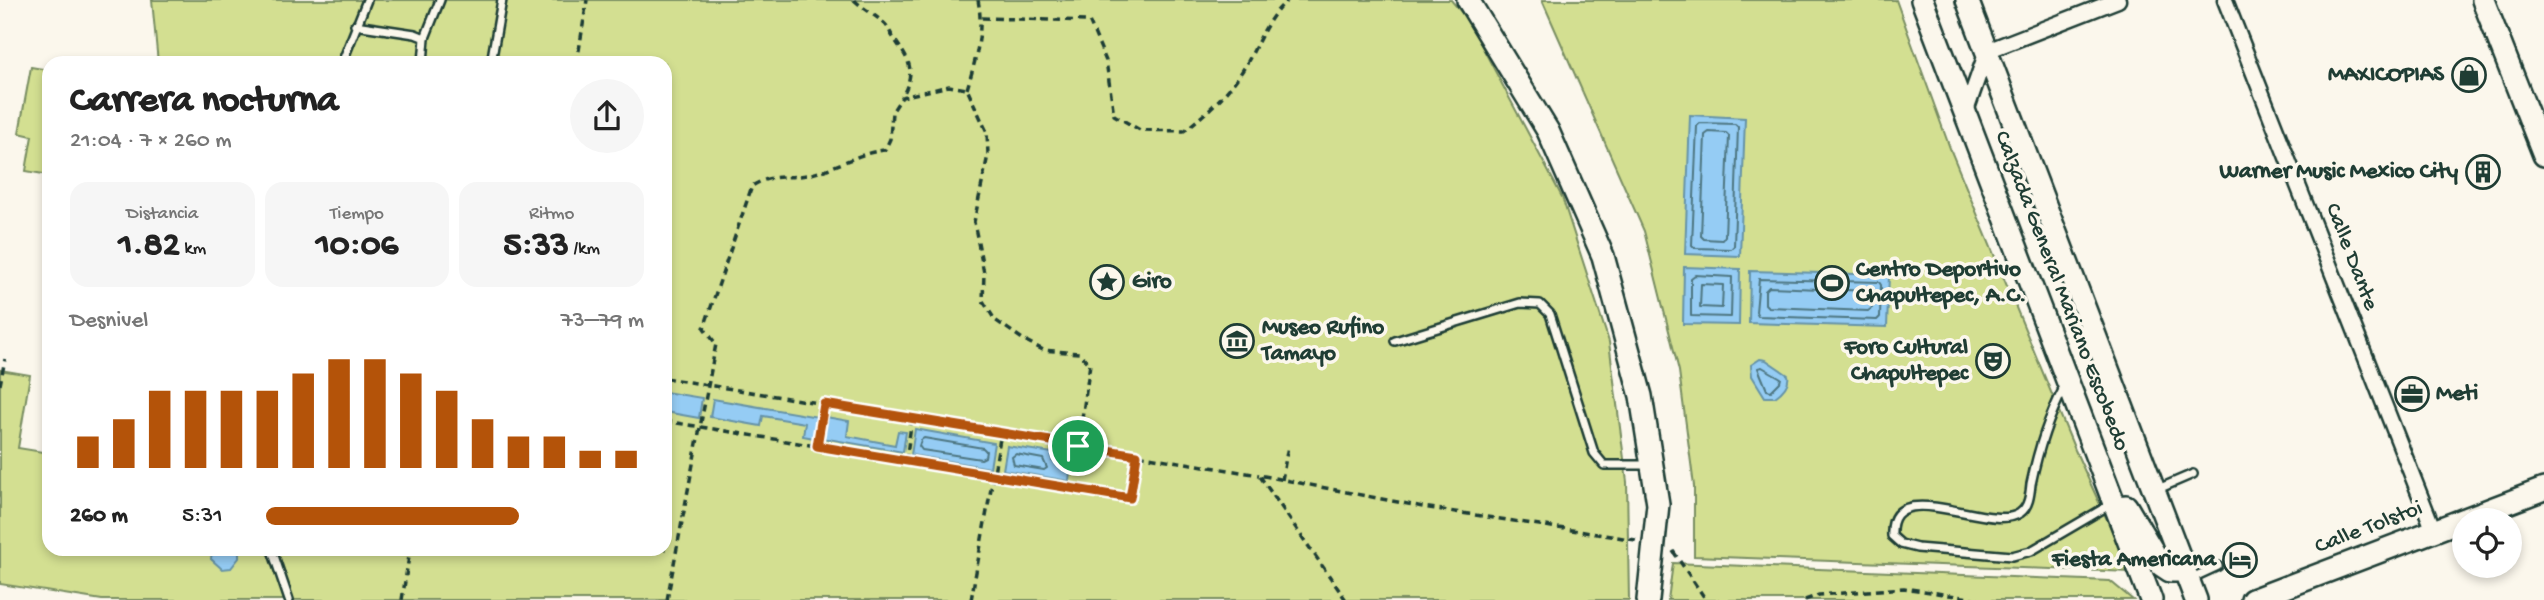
<!DOCTYPE html>
<html lang="es">
<meta charset="utf-8">
<style>
:root{--surface:#fff;--page:#f6f6f6;--text:#222;--muted:#767676;--accent:#b45309}
body{margin:0;font-family:"Gochi Hand",sans-serif;background:var(--page);color:var(--text);height:100vh;display:flex;flex-direction:column;font-size:26px;white-space:nowrap}
*{box-sizing:border-box;margin:0}
p{font-size:23px;color:var(--muted)}
.icon{flex:none;width:38px;height:38px;fill:none;stroke:currentColor;stroke-width:2;stroke-linecap:round;stroke-linejoin:round}
.map{position:relative;flex:1;overflow:hidden}
.details{position:absolute;left:42px;top:56px;width:630px;height:500px;display:flex;flex-direction:column;background:var(--surface);border-radius:21px;box-shadow:0 4px 10px #0003}
.details>*{flex:none}
.fabs{position:absolute;left:2452px;top:508px;display:grid;gap:14px}
.fabs a{display:grid;place-items:center;width:70px;height:70px;border-radius:50%;background:var(--surface);box-shadow:0 4px 10px #0003;font-size:35px}
.pin{position:absolute;display:grid;place-items:center;width:60px;height:60px;color:#fff;margin:-30px;border:4px solid #fff;border-radius:50%;box-shadow:0 2px 7px #0007}
.round{display:grid;place-items:center;flex:none;width:74px;height:74px;border-radius:37px;background:var(--page)}
.headline{display:flex;align-items:center;justify-content:space-between;height:119px;padding:0 28px}
h1{font-size:38px;font-weight:800;line-height:52px}
.figures{display:grid;grid-template-columns:repeat(3,1fr);gap:10px;height:119px;padding:7px 28px}
.figures div{display:grid;align-content:center;border-radius:18px;background:var(--page);text-align:center}
.figures b{font-size:35px;font-weight:800}
.figures small{font-size:19px;font-weight:400}
.figures p{font-size:19px}
.chart{height:196px;padding:14px 28px}
.chart p{display:flex;justify-content:space-between}
.chart svg{width:100%;height:126px;margin-top:7px;stroke:var(--accent);stroke-width:6}
ul{padding:0 28px;list-style:none;font-size:23px}
li{display:grid;grid-template-columns:112px 84px 1fr;align-items:center;height:52px}
li i{height:18px;border-radius:9px;background:var(--accent)}
.map>svg:first-child{display:block}
</style>
<div class="map">
<svg width="2544" height="600" viewBox="0 0 2544 600">
<rect width="100%" height="100%" fill="#fbf7ec"/>
<filter id="ink" filterUnits="userSpaceOnUse"><feTurbulence type="fractalNoise" baseFrequency=".0143" numOctaves="2"/><feDisplacementMap in="SourceGraphic" scale="14" xChannelSelector="R" yChannelSelector="G"/><feConvolveMatrix kernelMatrix="1 2 1 2 8 2 1 2 1" color-interpolation-filters="sRGB"/></filter>
<g filter="url(#ink)">
<path fill="#d3df91" stroke="#798e62" stroke-width="2" d="M152 0H1451L1468 20 1562 197 1609 342 1627 482 1629 600H102L0 584V370L30 375 18 448 49 453V550H665V63H158Z
M1542 0H1896L1951 151 2075 450 2131 572 1694 556V486L1679 371 1644 231Z
M31 67 49 70V175L26 171 32 136 19 133Z
M1673 563 2110 581 2133 600H1668Z"/>
<path fill="#95ccf4" stroke="#6693a7" stroke-width="2" d="M1690 115 1745 118 1740 256 1685 254Z
M1684 267 1740 269 1739 325 1683 324Z
M1750 271 1889 275 1887 327 1749 323Z
M1760 359 1766 360 1788 375C1790 384 1782 392 1775 397H1765L1752 376 1751 365Z
M665 392 702 398 699 418 665 412Z
M713 399 818 417 814 438 803 436 805 423 763 416 761 426 710 417Z
M826 417 849 421 847 436 895 445 898 431 906 432 903 452 822 438Z
M915 429 994 443 990 468 911 455Z
M1007 446 1053 453 1052 461 1071 464 1069 481 1003 470Z
M212 550H239V558L231 568 222 569 211 559Z"/>
<g fill="none" stroke-linecap="round" stroke-linejoin="round">
<path stroke="#4e7681" stroke-width="2" d="M1700 123 1735 124 1738 127 1734 246 1731 249 1695 248 1692 245 1697 126Z
M1709 132 1726 133 1729 136 1725 236 1722 240 1704 239 1701 236 1705 135Z
M1695 275 1732 277 1731 317 1691 316V278Z
M1759 279 1879 282 1881 285 1880 317 1877 320 1758 316 1756 312Z
M1701 284 1723 285 1722 308 1700 307Z
M1769 287 1870 291 1872 294V308L1868 311 1768 307 1765 304V291Z
M1762 367 1781 378 1780 382 1771 391 1767 390 1758 368Z
M924 438 983 448 986 451 985 457 981 459 922 450 919 446 921 440Z
M1016 454 1043 459 1047 468 1044 470 1014 465 1012 457Z"/>
<g stroke="#1f3d34" stroke-width="12">
<path id="lane" d="M355 25 415 34 425 38 423 63
M425 38 440 0
M342 63 367 0
M491 63 502 0
M1395 341 1520 303 1540 304 1550 314 1594 453 1604 465H1648
M2064 388C2048 418 2038 450 2031 484 2030 494 2029 507 2020 513 1991 534 1888 472 1892 536L1901 544 1917 548 2012 556 2031 551 2113 503
M2158 489 2193 474
M272 550 289 600
M2192 578 2218 566"/>
</g>
<g stroke="#1f3d34" stroke-width="19">
<path id="street" d="M2225 0 2434 531
M1965 114 1987 51 2118 0"/>
</g>
<g stroke="#1f3d34" stroke-width="26">
<path id="secondary" d="M1468 0 1548 131 1603 256 1641 396 1658 504 1648 600
M1922 0 2151 600
M1967 0 2196 600
M2483 0 2544 155
M2126 506 2161 565 2170 571H2185
M2252 600 2544 489"/>
</g>
<path stroke="#1f3d34" stroke-width="3.5" stroke-dasharray="7 5" stroke-linecap="butt" d="M854 0C864 9 875 15 885 24 889 28 890 33 893 37 909 61 917 68 902 97
M982 18 1089 21 1106 61 1114 115 1140 130 1184 131C1209 111 1231 91 1247 63 1259 42 1268 16 1288 0
M577 63 587 0
M967 89C976 59 984 31 978 0
M665 378 1259 475
M0 385 5 359
M665 421 1130 498 1137 455
M817 446 824 404
M906 461 912 418
M1282 480 1288 446
M1673 551 1706 600
M402 600 410 550
M667 600 716 344 704 328 752 186C770 175 780 178 800 176 829 173 855 153 885 150L890 139 892 112 902 97 949 86 967 89 987 132 988 155 974 222 984 273 983 301 995 320 1024 340 1043 350 1079 353 1090 364 1078 446
M971 600 1001 433
M1346 600 1259 475 1423 507 1636 540
M1805 600 1819 595 1904 588 1982 600"/>
<use href="#lane" stroke="#fbf7ec" stroke-width="7"/>
<use href="#street" stroke="#fbf7ec" stroke-width="14"/>
<use href="#secondary" stroke="#fbf7ec" stroke-width="21"/>
</g>
</g>
<g fill="none" stroke-linecap="round" stroke-linejoin="round" filter="url(#ink)">
<g stroke="#fff" stroke-width="14">
<path id="route" d="M824 404 1137 455 1130 498 817 446Z"/>
</g>
<use href="#route" stroke="#b45309" stroke-width="9"/>
</g>
<defs>
<g id="shop-ring" transform="scale(1.75)"><circle r="9.5" fill="#fbf7ec" stroke="#1f3d34" stroke-width="1.5"/><path d="M-5-2.5h2.3a2.7 3.5 0 0 1 5.4 0H5L5.5 6h-11ZM-1.5-2.5h3a1.5 2.3 0 0 0-3 0Z" fill="#1f3d34"/></g>
<g id="building-ring" transform="scale(1.75)"><circle r="9.5" fill="#fbf7ec" stroke="#1f3d34" stroke-width="1.5"/><path d="M-4-6H4V6H1V3H-1V6H-4ZM-2.5-4.3h1.7v1.8h-1.7ZM.8-4.3h1.7v1.8H.8ZM-2.5-1h1.7V.8h-1.7ZM.8-1h1.7V.8H.8Z" fill="#1f3d34"/></g>
<g id="sight-ring" transform="scale(1.75)"><circle r="9.5" fill="#fbf7ec" stroke="#1f3d34" stroke-width="1.5"/><path d="M0-6L1.8-2.2L6-1.7L2.9 1.2L3.7 5.4L0 3.3L-3.7 5.4L-2.9 1.2L-6-1.7L-1.8-2.2Z" fill="#1f3d34"/></g>
<g id="stadium-ring" transform="scale(1.75)"><circle r="9.5" fill="#fbf7ec" stroke="#1f3d34" stroke-width="1.5"/><path d="M0-5a6.5 5 0 1 0 0 10a6.5 5 0 1 0 0-10ZM-3.5-1.8h7v3.6h-7Z" fill="#1f3d34"/></g>
<g id="museum-ring" transform="scale(1.75)"><circle r="9.5" fill="#fbf7ec" stroke="#1f3d34" stroke-width="1.5"/><path d="M0-6L6-3V-2H-6V-3ZM-5-1h2V3h-2ZM-1-1h2V3h-2ZM3-1h2V3H3ZM-6 4H6V6H-6Z" fill="#1f3d34"/></g>
<g id="theatre-ring" transform="scale(1.75)"><circle r="9.5" fill="#fbf7ec" stroke="#1f3d34" stroke-width="1.5"/><path d="M-5-5.5Q0-4 5-5.5V0Q5 5 0 6Q-5 5-5 0ZM-3.3-2.5H-1v1.5H-3.3ZM1-2.5H3.3v1.5H1ZM-2.8 1Q0 5.5 2.8 1Z" fill="#1f3d34"/></g>
<g id="office-ring" transform="scale(1.75)"><circle r="9.5" fill="#fbf7ec" stroke="#1f3d34" stroke-width="1.5"/><path d="M-6-3h4V-5.5h4V-3h4V5H-6ZM-1-4.5V-3h2v-1.5ZM-6 0V1H6V0Z" fill="#1f3d34"/></g>
<g id="hotel-ring" transform="scale(1.75)"><circle r="9.5" fill="#fbf7ec" stroke="#1f3d34" stroke-width="1.5"/><path d="M-6-4.5h1.5V1H6V5H4.5V3h-9V5H-6ZM-4 0a1.8 1.8 0 1 1 3.6 0ZM.5 0V-2.5h3Q6-2.5 6 0Z" fill="#1f3d34"/></g>
</defs>
<g fill-rule="evenodd">
<use href="#shop-ring" x="2469" y="75"/>
<use href="#building-ring" x="2483" y="172"/>
<use href="#sight-ring" x="1107" y="282"/>
<use href="#stadium-ring" x="1832" y="283"/>
<use href="#museum-ring" x="1237" y="341"/>
<use href="#theatre-ring" x="1993" y="361"/>
<use href="#office-ring" x="2412" y="394"/>
<use href="#hotel-ring" x="2240" y="560"/>
</g>
<g text-anchor="middle" dominant-baseline="central" stroke-width="7" stroke-linejoin="round" paint-order="stroke">
<g font-size="23" font-weight="bold" fill="#1f3d34" stroke="#fbf7ec" text-anchor="end">
<text x="2444" y="75">MAXICOPIAS</text>
<text x="2458" y="172">Warner Music Mexico City</text>
<text x="1856" y="270" text-anchor="start">Centro Deportivo<tspan x="1856" dy="26">Chapultepec, A.C.</tspan></text>
<text x="1132" y="282" text-anchor="start">Giro</text>
<text x="1262" y="328" text-anchor="start">Museo Rufino<tspan x="1262" dy="26">Tamayo</tspan></text>
<text x="1968" y="348">Foro Cultural<tspan x="1968" dy="26">Chapultepec</tspan></text>
<text x="2436" y="394" text-anchor="start">Meti</text>
<text x="2216" y="560">Fiesta Americana</text>
</g>
<g font-size="23" fill="#1f3d34" stroke="#fbf7ec">
<text transform="translate(2351 257) rotate(69)">Calle Dante</text>
<text transform="translate(2061 291) rotate(69)">Calzada General Mariano Escobedo</text>
<text transform="translate(2369 528) rotate(-21)">Calle Tolstoi</text>
</g>
</g>
</svg>
<div class="fabs">
<a><svg class="icon" aria-label="locate" viewBox="0 0 24 24"><circle cx="12" cy="12" r="6"/><path d="M12 2v4M12 18v4M2 12h4M18 12h4"/></svg></a>
</div>
<div class="pin" style="left:1078px;top:446px;background:#1e9e55"><svg class="icon" aria-label="arrive" viewBox="0 0 24 24"><path d="M6 21V4h12l-3 4 3 4H6"/></svg></div>
<section class="details">
<div class="headline"><div><h1>Carrera nocturna</h1><p>21:04 · 7 × 260 m</p></div><a class="round"><svg class="icon" aria-label="share" viewBox="0 0 24 24"><path d="M12 15V3M7 8l5-5 5 5M5 13v7h14v-7"/></svg></a></div>
<div class="figures">
<div><p>Distancia</p><b>1.82<small> km</small></b></div>
<div><p>Tiempo</p><b>10:06</b></div>
<div><p>Ritmo</p><b>5:33<small> /km</small></b></div>
</div>
<div class="chart"><p><span>Desnivel</span>73–79 m</p>
<svg viewBox="0 0 160 44" preserveAspectRatio="none"><path d="M5 44V33M15 44V27M25 44V17M35 44V17M45 44V17M55 44V17M65 44V11M75 44V6M85 44V6M95 44V11M105 44V17M115 44V27M125 44V33M135 44V33M145 44V38M155 44V38"/></svg>
</div>
<ul>
<li><b>260 m</b>5:31<i style="width:67%"></i></li>
</ul>
</section>
</div>
